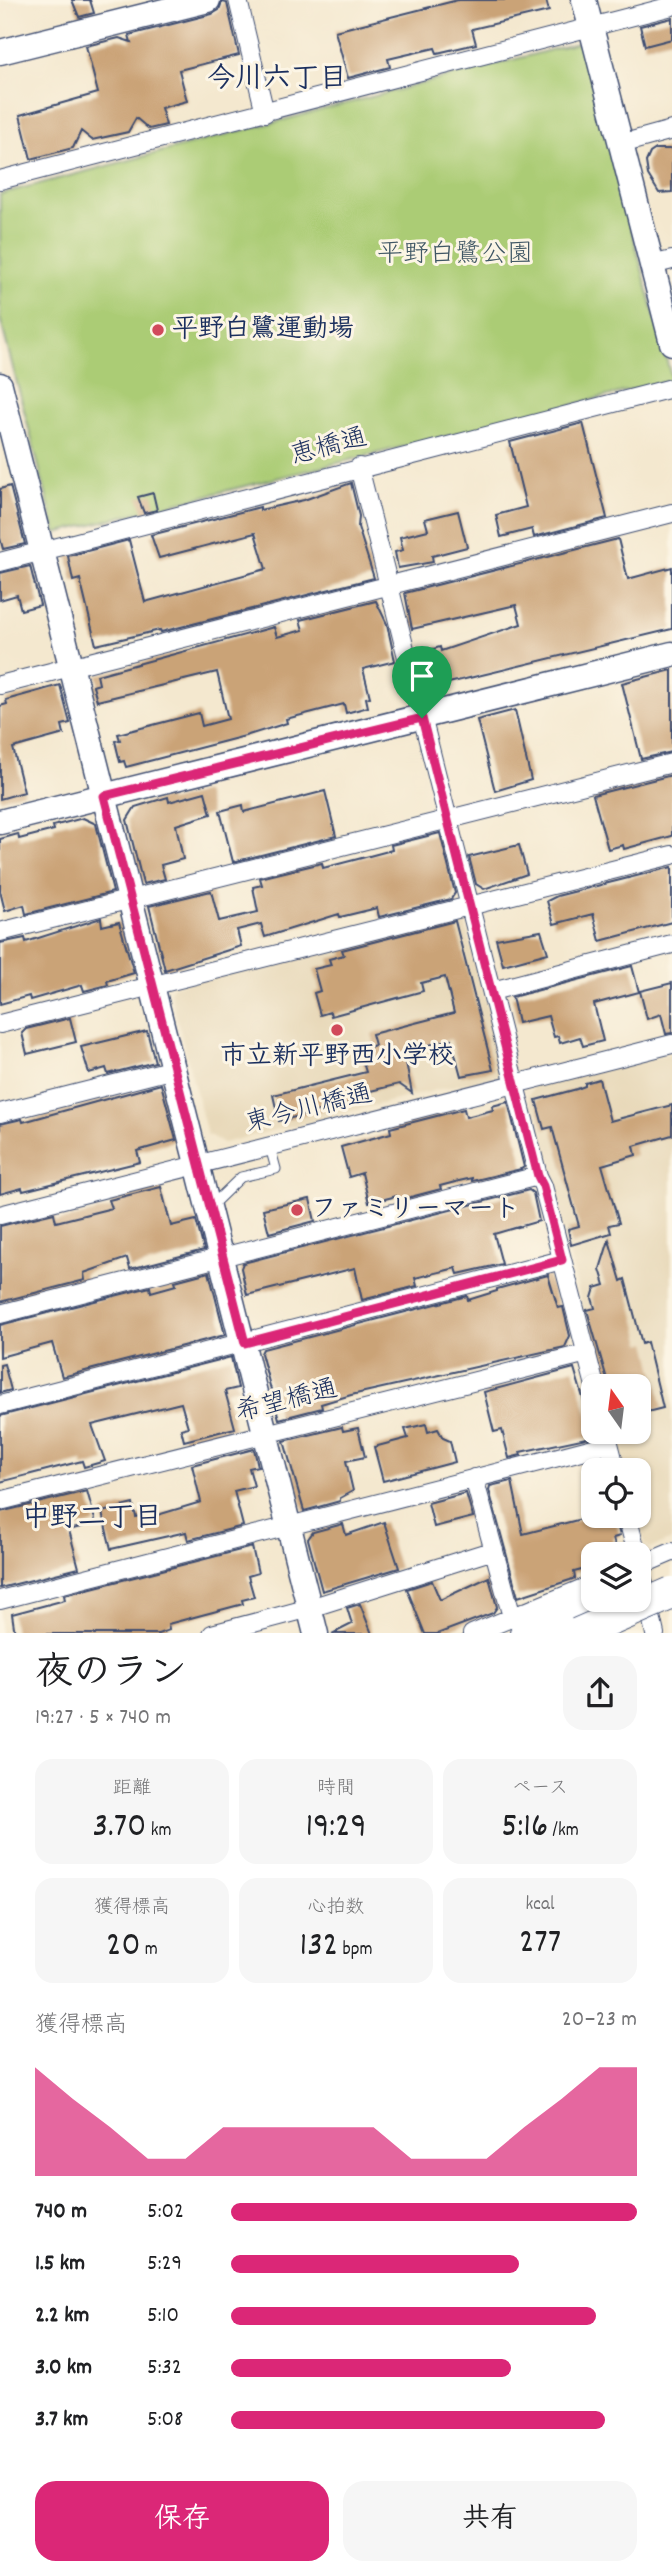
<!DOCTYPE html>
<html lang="ja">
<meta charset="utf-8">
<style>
:root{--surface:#fff;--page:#f6f6f6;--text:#202124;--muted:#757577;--accent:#db2777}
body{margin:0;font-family:Dekko,"Klee One",sans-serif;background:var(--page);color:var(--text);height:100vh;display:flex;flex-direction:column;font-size:26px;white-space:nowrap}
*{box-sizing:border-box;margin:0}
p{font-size:23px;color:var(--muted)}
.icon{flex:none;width:38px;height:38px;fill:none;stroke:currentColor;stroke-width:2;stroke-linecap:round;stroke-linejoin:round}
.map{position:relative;height:1633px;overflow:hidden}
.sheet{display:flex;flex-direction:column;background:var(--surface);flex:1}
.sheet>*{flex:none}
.needle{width:46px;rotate:346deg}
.controls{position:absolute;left:581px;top:1374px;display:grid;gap:14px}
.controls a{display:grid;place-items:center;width:70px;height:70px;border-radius:14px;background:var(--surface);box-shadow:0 2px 5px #0004;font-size:35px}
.pin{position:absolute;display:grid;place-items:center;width:60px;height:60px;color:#fff;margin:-72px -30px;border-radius:50% 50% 50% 0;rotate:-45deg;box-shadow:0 0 7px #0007}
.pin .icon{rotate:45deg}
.round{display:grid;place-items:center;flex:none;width:74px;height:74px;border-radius:21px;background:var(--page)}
.overview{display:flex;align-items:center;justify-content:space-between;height:119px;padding:0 35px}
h1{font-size:38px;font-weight:600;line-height:52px}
.metrics{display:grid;grid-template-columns:repeat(3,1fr);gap:10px;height:119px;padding:7px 35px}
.metrics div{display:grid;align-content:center;border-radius:18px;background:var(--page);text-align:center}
.metrics b{font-size:35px;font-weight:600}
.metrics small{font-size:19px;font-weight:400}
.metrics p{font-size:19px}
.chart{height:196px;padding:14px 35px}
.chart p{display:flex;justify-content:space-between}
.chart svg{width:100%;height:126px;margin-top:7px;fill:var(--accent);opacity:.7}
.primary-button{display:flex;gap:14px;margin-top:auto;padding:14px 35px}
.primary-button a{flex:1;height:80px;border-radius:21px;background:var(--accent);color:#fff;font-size:28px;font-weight:600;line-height:80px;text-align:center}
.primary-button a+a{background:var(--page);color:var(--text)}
ul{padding:0 35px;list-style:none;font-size:23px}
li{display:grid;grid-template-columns:112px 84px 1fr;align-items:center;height:52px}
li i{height:18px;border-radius:9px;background:var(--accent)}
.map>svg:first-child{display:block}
</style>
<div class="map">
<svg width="672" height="1634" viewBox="0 0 672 1634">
<rect width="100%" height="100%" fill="#fcf5e5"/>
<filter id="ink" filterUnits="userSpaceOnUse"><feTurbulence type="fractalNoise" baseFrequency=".0143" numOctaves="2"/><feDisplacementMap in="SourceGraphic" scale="14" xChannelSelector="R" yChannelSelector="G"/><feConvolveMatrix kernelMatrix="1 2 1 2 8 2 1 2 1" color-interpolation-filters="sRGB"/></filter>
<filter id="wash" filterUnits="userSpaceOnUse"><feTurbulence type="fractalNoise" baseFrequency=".00686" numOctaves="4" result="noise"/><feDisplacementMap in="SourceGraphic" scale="28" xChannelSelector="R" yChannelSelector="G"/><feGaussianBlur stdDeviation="1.57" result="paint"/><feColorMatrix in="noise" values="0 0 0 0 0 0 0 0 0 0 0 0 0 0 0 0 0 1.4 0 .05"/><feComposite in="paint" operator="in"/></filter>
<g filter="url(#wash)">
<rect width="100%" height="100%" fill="#f4e8cf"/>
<path fill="#e8d9ba" d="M457 912 464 918 503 1069 497 1075 223 1143 207 1134 170 992 173 986Z
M672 1053V1540L651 1548 644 1544 636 1516H639V1470H625L615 1432H639V1386H603L528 1096 534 1086Z"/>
<path fill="#abcc75" stroke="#637e6a" stroke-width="2" d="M581 42 672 380 56 533 0 318V194Z"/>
<g id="blocks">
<path fill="#caa377" d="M72 0H90L94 13 79 17Z
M458 0H546L549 11 472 29 476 44 437 53 435 48 388 59 390 67 348 78 335 31Z
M222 2 227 3 239 55 179 70 187 101 161 108 166 125 149 129 136 118 128 132 92 140 81 131 73 148 31 159 20 115 98 93 86 46 119 38 131 42 129 35 212 14 219 10Z
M672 18V39L645 46 640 26Z
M656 149H672V192L659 193 648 175 646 162 650 153Z
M583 423 607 518 534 537 532 529 501 537 496 515 526 507 510 442Z
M351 483 359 516 358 527 374 578 161 632 160 630 96 645 80 579 73 581 68 556 129 540 145 602 266 569 255 533 159 558 151 535 260 507V510L304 500Z
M10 486 25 544 3 549 0 538V489Z
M153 493 157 510 144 513 138 497Z
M458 511 467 547 432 556 433 562 398 568 395 552 403 550 400 537 428 530 425 519Z
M618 539 628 579 672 567V629L428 688 419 653 440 647 441 651 521 624 516 605 412 629 405 593Z
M30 566 40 605 21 610 17 595 0 600V573Z
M376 601 387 624 395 661 363 669 370 697 366 698 368 707 346 713 344 704 286 719 287 723 245 736 126 767 124 761 120 762 115 741 120 740 118 734 199 713 202 726 228 719 217 672 97 701 93 686 99 684 97 675 274 627 277 637 303 630 300 620Z
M672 670V752L641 759 622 683Z
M60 685 70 723 62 725 64 734 13 748 24 792 0 799V706L7 704 6 700Z
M515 710 531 780 495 791 477 720Z
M672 775V836L624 849 623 845 608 849 593 795Z
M325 791 336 836 233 862 220 811 243 805 244 812Z
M205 792 211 814 176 825 183 859 161 865 165 879 143 884 127 820 135 807 168 797 169 802Z
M83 818 96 824 113 892 26 914 24 905 5 911 0 891V839L18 834 19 839 54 830 53 826Z
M440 833 455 893 451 899 379 917 377 908 340 917 339 914 265 937 261 924 237 930 241 946 165 970 149 906 211 891 219 921 258 912 253 887 262 885 260 878 322 863 323 868 358 859 392 850 391 845Z
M519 845 527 874 484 889 476 884 469 857Z
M672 867V922L600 941 593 914 554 924 547 901 557 896Z
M101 918 102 926 119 922 134 973 107 981 108 985 84 991 82 985 30 1000 29 996 0 1004V943L25 938 26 942Z
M455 921 493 1070 461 1076 451 1039 404 1052 412 1093 399 1084 358 1094 360 1101 279 1121 273 1095 366 1072 359 1050 375 1045 372 1034 454 1013 445 977 421 983 423 991 331 1016 330 1012 320 1015 314 993 320 991 314 969 331 965 329 959 344 955 342 950Z
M541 931 548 953 503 965 496 939Z
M632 966 639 992 594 1004 603 1041 583 1046 580 1037 560 1043 558 1036 554 1037 548 1016 518 1023 512 997Z
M672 983V1033L666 1034 661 1014 647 1019 640 991Z
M70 1018 76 1042 27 1054 22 1033 26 1029Z
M147 1031 155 1062 108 1074 106 1068 89 1073 81 1047Z
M599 1079 610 1121 672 1105V1135L634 1146 636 1155 602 1165 619 1223 609 1225 611 1233 571 1245 568 1229 579 1226 552 1127 544 1129 536 1100 577 1089 585 1086V1083Z
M161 1084 176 1140 137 1151 140 1162 23 1191 22 1188 0 1194V1124L22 1119 23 1122Z
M508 1102 524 1167 521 1169 472 1181V1178L459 1181 440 1186 441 1189 399 1200 397 1196 369 1203 362 1173 349 1177 341 1147 391 1133 390 1128 464 1109 466 1117 493 1110 492 1106Z
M161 1187 171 1226 196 1220 204 1250 130 1269 127 1258 84 1273 85 1280 0 1302V1226L54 1213 56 1222 112 1208 109 1200Z
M529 1190 533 1193 539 1221 494 1234 502 1264 458 1274 456 1268 415 1278 417 1286 362 1300 355 1268 247 1295 241 1268 243 1263Z
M310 1199 315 1221 269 1233 263 1209Z
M609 1240 621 1281 625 1279 642 1344 647 1342 663 1408 639 1414V1386H609L587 1310 595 1308 592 1298 595 1288 605 1285 600 1269Z
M209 1272 225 1335 62 1377 52 1343 0 1357V1325L150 1287 151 1292 176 1285 175 1281Z
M548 1275 558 1308 563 1307 570 1336 565 1347 351 1395 321 1404 322 1408 279 1419 261 1353 263 1349 467 1296 468 1300 497 1291V1289Z
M231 1357 238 1388 225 1391 235 1428 184 1441 181 1429 188 1427 181 1403 92 1425 105 1461 84 1467 82 1461 0 1482V1416Z
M4 1364 11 1390 0 1393V1365Z
M574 1368 593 1431 591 1437 520 1452 521 1455 509 1458 502 1430 494 1432 484 1392Z
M426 1424 428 1432 438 1429 443 1438 450 1441 455 1462 383 1481 374 1447 408 1438 405 1429Z
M342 1427 343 1431 358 1428 365 1457 346 1461 353 1491 340 1498V1501L304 1511 284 1441Z
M254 1449 258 1466 249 1468 254 1486 234 1491 243 1526 188 1540 186 1532 111 1549 102 1512 133 1504 136 1517 151 1513V1517L201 1502 192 1465Z
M512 1481 523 1534 593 1516H615L620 1536 613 1538 617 1554H593V1567L574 1572 575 1578 570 1580 518 1597 489 1490 490 1486Z
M87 1491 96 1523 69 1530 79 1568 0 1588V1512Z
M466 1493 473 1517 434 1527 428 1503Z
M384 1522 399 1568 322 1591 308 1539 313 1532 343 1524 346 1535Z
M252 1547 258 1573 248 1576 254 1597 242 1600 243 1604 168 1624 169 1630 158 1634H15L12 1614 65 1600 64 1595Z
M489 1577 497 1607 493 1613 437 1634H425L407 1589 432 1581 440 1600Z
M360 1604 372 1634H332L352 1624 347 1608Z"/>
</g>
</g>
<g filter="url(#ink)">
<use href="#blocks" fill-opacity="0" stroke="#3c4b6f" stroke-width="2"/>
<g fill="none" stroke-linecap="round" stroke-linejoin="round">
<g stroke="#3c4b6f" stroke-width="11">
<path id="lane" d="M211 1206 241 1177 276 1169 270 1147"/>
</g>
<g stroke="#3c4b6f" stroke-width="20">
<path id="street" d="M238 0 265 113
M621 144 672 130
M0 180 672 6
M652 265 672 260
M359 467 538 1176 543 1186 595 1386
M0 562 672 388
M0 685 672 513
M0 932 672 763
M492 991 672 944
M0 1024 672 855
M0 1113 174 1069
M0 1215 672 1044
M0 1314 538 1176
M0 1405 562 1260
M606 1432 616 1470
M474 1478 512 1617
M0 1501 587 1353
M627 1516 637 1554
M639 1563 655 1634
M639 1566 672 1552
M0 1600 609 1444
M212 1634 310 1608 494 1550
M472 1634 593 1584"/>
</g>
<g stroke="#3c4b6f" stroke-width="27">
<path id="secondary" d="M584 0 672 343
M0 52 208 0
M0 385 316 1634
M0 822 672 654"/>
</g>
<g stroke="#3c4b6f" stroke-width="34">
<path id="highway" d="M526 1634 607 1600"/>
</g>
<use href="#lane" stroke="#fff" stroke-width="9"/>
<use href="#street" stroke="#fff" stroke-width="18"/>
<use href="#secondary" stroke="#fff" stroke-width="24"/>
<use href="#highway" stroke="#fff" stroke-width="32"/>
<g stroke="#3c4b6f" stroke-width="34" stroke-linecap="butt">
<path id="highway-bridge" d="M578 1634 672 1593"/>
</g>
<use href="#highway-bridge" stroke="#fff" stroke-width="32"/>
</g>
</g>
<g fill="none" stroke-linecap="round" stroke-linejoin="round" filter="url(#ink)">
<g stroke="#fff" stroke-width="14">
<path id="route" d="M422 718 538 1176 543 1186 562 1260 245 1343 104 796Z"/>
</g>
<use href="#route" stroke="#db2777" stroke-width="9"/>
</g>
<g fill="#d1495b" stroke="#fcf5e5" stroke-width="2.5">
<circle cx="158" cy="330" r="7"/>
<circle cx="337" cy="1030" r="7"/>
<circle cx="297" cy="1210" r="7"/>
</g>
<g text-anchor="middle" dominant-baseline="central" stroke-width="6" stroke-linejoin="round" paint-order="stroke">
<g font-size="26" fill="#3f5664" stroke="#fcf5e5">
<text x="455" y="255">平野白鷺公園</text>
</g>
<g font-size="26" font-weight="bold" fill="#1b2f5e" stroke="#fcf5e5" text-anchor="start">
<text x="172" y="330">平野白鷺運動場</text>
<text x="337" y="1057" text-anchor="middle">市立新平野西小学校</text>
<text x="311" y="1210">ファミリーマート</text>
</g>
<g font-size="26" fill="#1b2f5e" stroke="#fcf5e5">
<text transform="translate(329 448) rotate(-15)">恵橋通</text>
<text transform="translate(309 1110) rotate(-14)">東今川橋通</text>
<text transform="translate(287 1402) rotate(-14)">希望橋通</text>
</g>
<g font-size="28" font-weight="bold" fill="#1b2f5e" stroke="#fcf5e5">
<text x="277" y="81">今川六丁目</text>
<text x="92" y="1520">中野二丁目</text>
</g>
</g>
</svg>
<div class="controls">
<a><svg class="needle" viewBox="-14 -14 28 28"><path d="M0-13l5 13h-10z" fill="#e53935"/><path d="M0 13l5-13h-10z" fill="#757577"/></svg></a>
<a><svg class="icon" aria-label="locate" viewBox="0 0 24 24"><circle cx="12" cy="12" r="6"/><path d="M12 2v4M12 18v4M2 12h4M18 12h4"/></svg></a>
<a><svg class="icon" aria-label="layers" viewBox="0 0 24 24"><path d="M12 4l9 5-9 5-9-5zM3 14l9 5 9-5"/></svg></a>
</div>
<div class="pin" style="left:422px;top:718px;background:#1e9e55"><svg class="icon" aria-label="arrive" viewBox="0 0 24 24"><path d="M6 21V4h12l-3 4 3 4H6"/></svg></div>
</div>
<section class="sheet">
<div class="overview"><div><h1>夜のラン</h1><p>19:27 · 5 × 740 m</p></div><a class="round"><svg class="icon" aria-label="share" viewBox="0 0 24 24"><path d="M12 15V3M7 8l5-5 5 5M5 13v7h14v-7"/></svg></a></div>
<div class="metrics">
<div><p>距離</p><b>3.70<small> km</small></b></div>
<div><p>時間</p><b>19:29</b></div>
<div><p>ペース</p><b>5:16<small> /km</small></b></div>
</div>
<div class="metrics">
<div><p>獲得標高</p><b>20<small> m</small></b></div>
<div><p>心拍数</p><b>132<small> bpm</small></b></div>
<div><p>kcal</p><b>277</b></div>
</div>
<div class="chart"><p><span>獲得標高</span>20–23 m</p>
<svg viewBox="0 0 160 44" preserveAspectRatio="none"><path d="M0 44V6L10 17L20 27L30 38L40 38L50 27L60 27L70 27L80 27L90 27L100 38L110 38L120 38L130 27L140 17L150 6L160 6V44z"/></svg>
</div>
<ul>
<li><b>740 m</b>5:02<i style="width:100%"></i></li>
<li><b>1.5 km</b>5:29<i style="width:71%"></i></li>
<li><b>2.2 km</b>5:10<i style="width:90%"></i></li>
<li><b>3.0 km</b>5:32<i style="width:69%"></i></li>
<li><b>3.7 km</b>5:08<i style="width:92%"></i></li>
</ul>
<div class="primary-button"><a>保存</a><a>共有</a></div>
</section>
